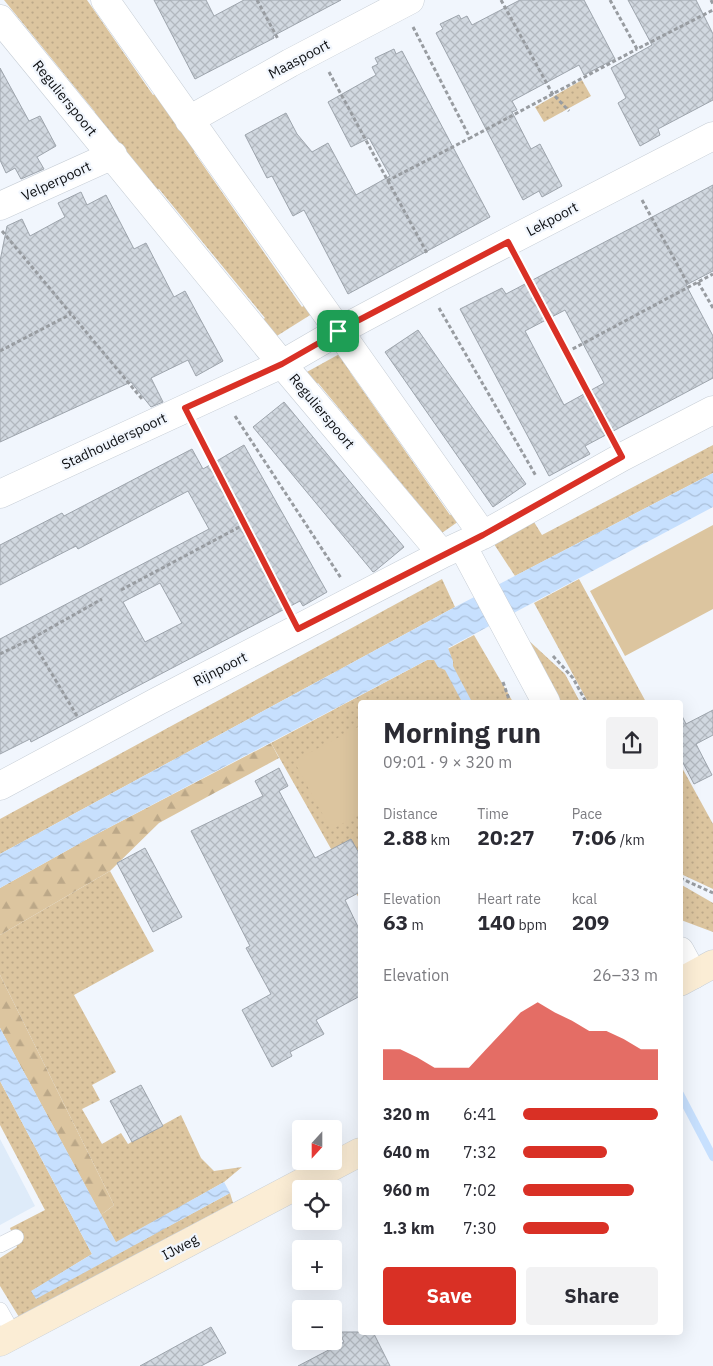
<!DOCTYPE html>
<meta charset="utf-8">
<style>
:root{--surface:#fff;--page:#f2f2f3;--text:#2b2b33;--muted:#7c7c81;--accent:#d93025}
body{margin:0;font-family:"IBM Plex Sans",sans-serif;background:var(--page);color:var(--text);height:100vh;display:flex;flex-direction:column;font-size:19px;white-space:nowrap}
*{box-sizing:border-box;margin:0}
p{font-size:16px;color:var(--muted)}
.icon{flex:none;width:28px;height:28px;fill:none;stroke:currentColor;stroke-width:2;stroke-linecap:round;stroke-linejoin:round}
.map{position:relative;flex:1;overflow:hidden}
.side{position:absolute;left:358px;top:700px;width:325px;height:635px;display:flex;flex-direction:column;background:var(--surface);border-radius:5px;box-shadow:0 5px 20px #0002}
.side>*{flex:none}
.needle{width:32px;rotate:201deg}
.buttons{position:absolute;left:292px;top:1120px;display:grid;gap:10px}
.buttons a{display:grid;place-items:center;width:50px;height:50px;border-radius:5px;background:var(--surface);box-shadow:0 5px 20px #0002;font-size:25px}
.pin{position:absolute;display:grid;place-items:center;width:42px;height:42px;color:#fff;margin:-21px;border-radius:10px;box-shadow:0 2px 8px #0006}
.round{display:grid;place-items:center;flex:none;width:52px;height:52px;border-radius:5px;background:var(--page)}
.head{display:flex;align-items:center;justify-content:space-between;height:85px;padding:0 25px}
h1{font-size:28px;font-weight:700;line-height:38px}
.figures{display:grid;grid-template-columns:repeat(3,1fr);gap:8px;height:85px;padding:5px 25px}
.figures div{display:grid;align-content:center}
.figures b{font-size:21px;font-weight:700}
.figures small{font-size:14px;font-weight:400}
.figures p{font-size:14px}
.chart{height:140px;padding:10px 25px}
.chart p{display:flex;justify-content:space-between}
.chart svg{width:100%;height:90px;margin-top:5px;fill:var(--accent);opacity:.7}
.action{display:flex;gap:10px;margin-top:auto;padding:10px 25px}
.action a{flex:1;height:58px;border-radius:5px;background:var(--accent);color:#fff;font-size:20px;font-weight:700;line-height:58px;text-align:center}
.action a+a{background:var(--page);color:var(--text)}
ul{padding:0 25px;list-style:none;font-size:16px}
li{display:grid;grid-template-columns:80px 60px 1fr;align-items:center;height:38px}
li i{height:12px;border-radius:6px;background:var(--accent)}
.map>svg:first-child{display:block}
</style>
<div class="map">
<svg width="713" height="1366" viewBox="0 0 713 1366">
<defs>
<pattern id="grass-dots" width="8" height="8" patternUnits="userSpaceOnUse" patternTransform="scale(1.25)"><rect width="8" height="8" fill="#dcc59f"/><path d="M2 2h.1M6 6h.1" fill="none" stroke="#bca888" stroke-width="1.8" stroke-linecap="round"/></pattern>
<pattern id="forest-firs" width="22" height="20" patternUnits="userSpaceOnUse" patternTransform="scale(1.25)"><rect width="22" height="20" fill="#dcc59f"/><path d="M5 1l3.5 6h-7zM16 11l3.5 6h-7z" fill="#bca888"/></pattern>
<pattern id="water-waves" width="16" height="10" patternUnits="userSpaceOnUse" patternTransform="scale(1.25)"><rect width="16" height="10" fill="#c7e0fe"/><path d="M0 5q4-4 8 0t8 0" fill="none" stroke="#aabfd9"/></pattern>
<pattern id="building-cross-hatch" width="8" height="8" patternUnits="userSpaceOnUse" patternTransform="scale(1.25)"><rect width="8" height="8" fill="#d1d8e0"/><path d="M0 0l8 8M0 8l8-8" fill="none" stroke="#b2b8bf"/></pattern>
</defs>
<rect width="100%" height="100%" fill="#f1f6fd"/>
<path fill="#deebf9" d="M0 1139 35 1206 0 1225Z"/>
<path fill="url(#grass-dots)" d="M4 0H87L153 95 159 91 199 147 194 152 302 307 308 303 315 312 272 339 258 323 265 318 159 189 152 193 90 117 95 112Z
M582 80 591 96 544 122 535 107Z
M343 352 357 368 350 372 450 515 457 511 462 519 436 537 426 513 318 383 312 388 305 373Z
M713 445V473L515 576 492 541 531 517 542 535Z
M442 579 455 607 0 854V819Z
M579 579 646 702H588L534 603Z
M474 635 513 702H360V900L271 743Z
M526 638 565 674 580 702H561Z
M680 764 713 824V889L683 875 680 869Z
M110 871 154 951 74 995 116 1072 92 1085 100 1100 82 1109 102 1144 121 1133 128 1144 181 1115 201 1158 214 1171 242 1167 224 1182 116 1243 101 1215 114 1205 0 975V935Z
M680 884 713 903V932L681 920Z
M0 1081 92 1254 32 1291 36 1298 230 1193 233 1203 19 1317 0 1286V1258L17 1247 10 1228 45 1210 0 1125Z"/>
<path fill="url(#forest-firs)" d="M271 743 279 758 159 823 110 871 0 935V888L91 837Z
M0 975 114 1205 101 1215 0 1028Z"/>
<path fill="#dcc59f" d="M713 525V609L625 656 590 591Z
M360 726V814L331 830 294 761Z"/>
<path fill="url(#water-waves)" d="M713 473V507L448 648 453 661V666L472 702H462L445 670 438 667 434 660H427L91 837 0 888V854L455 607Z
M0 1028 116 1242 224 1182 230 1193 36 1299 31 1291 92 1254 0 1081Z"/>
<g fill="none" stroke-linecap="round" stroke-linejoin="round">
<path stroke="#c7e0fe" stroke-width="8" d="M680 1094 713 1157"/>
</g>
<path fill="url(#building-cross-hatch)" stroke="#9da4ac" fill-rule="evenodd" d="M154 0H206L214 16 244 0H341L273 36 274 38 195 79Z
M520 0H584L615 59 584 75 579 65 512 101 517 110 512 112 531 149 540 144 562 186 542 197 539 191 523 200 436 33 443 29 440 24 459 15 461 19 467 16 472 25Z
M628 0H696L713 34V100L658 129 660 135 640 146 618 103 626 98 611 68 652 45Z
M394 49 396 54 402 51 490 217 348 294 304 210 293 216 272 176 267 178 245 135 286 113 297 134 312 152 328 143 356 195 390 176 369 138 351 147 328 102 376 75 372 67 378 64 375 58Z
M0 68 29 121 40 116 56 146 37 157 44 169 21 179 15 168 6 173 0 160Z
M713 185V271L686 285 713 336V378L585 446 590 454 549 476 460 309 502 288 506 294ZM565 310 604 383 564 405 525 331Z
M81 192 87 205 106 195 134 249 146 243 174 297 185 291 223 361 196 376 188 360 151 378 163 402 151 407 131 382 0 442V261L7 226 22 219 30 236 65 217 58 203Z
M418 330 526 484 493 507 385 352Z
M284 402 404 547 375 571 373 572 253 427Z
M244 445 327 592 303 606 300 601 31 742 30 739 0 754V639L209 529 188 491 78 549 76 546 0 585V545L62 513 64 516 192 449 203 469ZM160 583 182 623 145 642 123 602Z
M713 710V735L696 744 712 775 694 784 680 757V712L686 724Z
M279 768 288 786 279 791 315 858 351 839 360 855V892L345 900 360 931V996L316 1020 324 1034 290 1052 292 1056 272 1067 242 1010 271 994 246 948 250 946 191 831 263 796 255 781Z
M145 848 182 917 153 932 117 863Z
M141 1085 163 1126 132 1142 110 1101Z
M211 1327 226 1353 201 1366H140Z
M339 1332H373L390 1366H298L344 1342Z"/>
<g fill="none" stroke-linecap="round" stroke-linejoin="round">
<g stroke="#c7ced6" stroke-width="16">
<path id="lane" d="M0 1245 16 1237
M0 1310 14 1335"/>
</g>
<g stroke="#c7ced6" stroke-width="29">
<path id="street" d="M105 0 483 535
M0 19 282 364 442 554
M189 120 290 63 410 0
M0 206 113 155
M0 494 282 364 339 331 440 277 713 136
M462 545 546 702
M0 786 158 701 442 554 483 535 622 457 713 410
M680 951 693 975"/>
</g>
<g stroke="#c7ced6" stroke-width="29">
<path id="secondary" d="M680 982 713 964
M0 1342 360 1152"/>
</g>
<path stroke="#989ca1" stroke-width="3" stroke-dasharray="4 2.5" stroke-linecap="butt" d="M257 0 278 39
M501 0 552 93 569 111
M610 0 637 49 713 10
M711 0 713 4
M413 27 470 138 637 49
M329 72 428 255
M387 181 470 138
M642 200 689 286
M2 231 142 399
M520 265 610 434
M698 282 713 308
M439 308 536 476
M0 351 71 314
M567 352 713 274
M235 416 341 578
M197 431 287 606
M121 590 245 524
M0 654 31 639
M553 656 573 678 586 702
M503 682 510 702
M77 716 31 639 102 599
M680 878 713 893"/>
<use href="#lane" stroke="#fff" stroke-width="15"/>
<use href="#street" stroke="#fff" stroke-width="28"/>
<use href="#secondary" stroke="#fbedd5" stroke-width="28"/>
</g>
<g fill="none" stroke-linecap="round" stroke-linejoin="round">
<g stroke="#fff" stroke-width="10">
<path id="route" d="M508 242 622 457 483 535 298 629 185 408 282 364 359 320Z"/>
</g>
<use href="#route" stroke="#d93025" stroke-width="6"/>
</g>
<g text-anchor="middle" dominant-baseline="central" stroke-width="4.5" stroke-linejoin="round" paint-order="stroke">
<g font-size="14" fill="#0c0e11" stroke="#f1f6fd">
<text transform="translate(299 59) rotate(-28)">Maaspoort</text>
<text transform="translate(65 98) rotate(51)">Regulierspoort</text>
<text transform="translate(56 181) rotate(-25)">Velperpoort</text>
<text transform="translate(552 219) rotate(-28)">Lekpoort</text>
<text transform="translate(322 411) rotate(50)">Regulierspoort</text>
<text transform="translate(114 441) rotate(-25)">Stadhouderspoort</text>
<text transform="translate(220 669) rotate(-27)">Rijnpoort</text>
<text transform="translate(180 1247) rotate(-28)">IJweg</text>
</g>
</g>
</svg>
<div class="buttons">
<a><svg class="needle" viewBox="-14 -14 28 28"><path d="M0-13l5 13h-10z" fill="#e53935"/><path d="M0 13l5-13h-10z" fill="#7c7c81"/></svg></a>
<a><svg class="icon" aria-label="locate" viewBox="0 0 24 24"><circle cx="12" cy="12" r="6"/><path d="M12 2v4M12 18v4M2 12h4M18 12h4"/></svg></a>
<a>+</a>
<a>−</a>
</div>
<div class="pin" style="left:338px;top:331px;background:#1e9e55"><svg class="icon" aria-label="arrive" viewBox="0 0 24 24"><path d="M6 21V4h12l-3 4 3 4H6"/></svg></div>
<section class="side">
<div class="head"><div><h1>Morning run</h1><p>09:01 · 9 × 320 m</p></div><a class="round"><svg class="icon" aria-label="share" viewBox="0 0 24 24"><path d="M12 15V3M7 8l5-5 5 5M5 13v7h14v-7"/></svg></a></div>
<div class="figures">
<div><p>Distance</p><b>2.88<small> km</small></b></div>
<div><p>Time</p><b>20:27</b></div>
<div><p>Pace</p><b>7:06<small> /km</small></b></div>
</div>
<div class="figures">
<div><p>Elevation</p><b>63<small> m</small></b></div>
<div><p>Heart rate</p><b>140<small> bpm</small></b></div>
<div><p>kcal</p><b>209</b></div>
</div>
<div class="chart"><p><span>Elevation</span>26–33 m</p>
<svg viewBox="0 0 160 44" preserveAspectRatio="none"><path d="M0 44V29L10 29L20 33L30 38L40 38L50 38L60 29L70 20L80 11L90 6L100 11L110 15L120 20L130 20L140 24L150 29L160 29V44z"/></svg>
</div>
<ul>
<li><b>320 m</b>6:41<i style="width:100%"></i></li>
<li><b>640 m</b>7:32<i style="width:62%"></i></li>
<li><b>960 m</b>7:02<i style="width:82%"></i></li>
<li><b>1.3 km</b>7:30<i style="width:64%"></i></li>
</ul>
<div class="action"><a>Save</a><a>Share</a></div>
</section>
</div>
